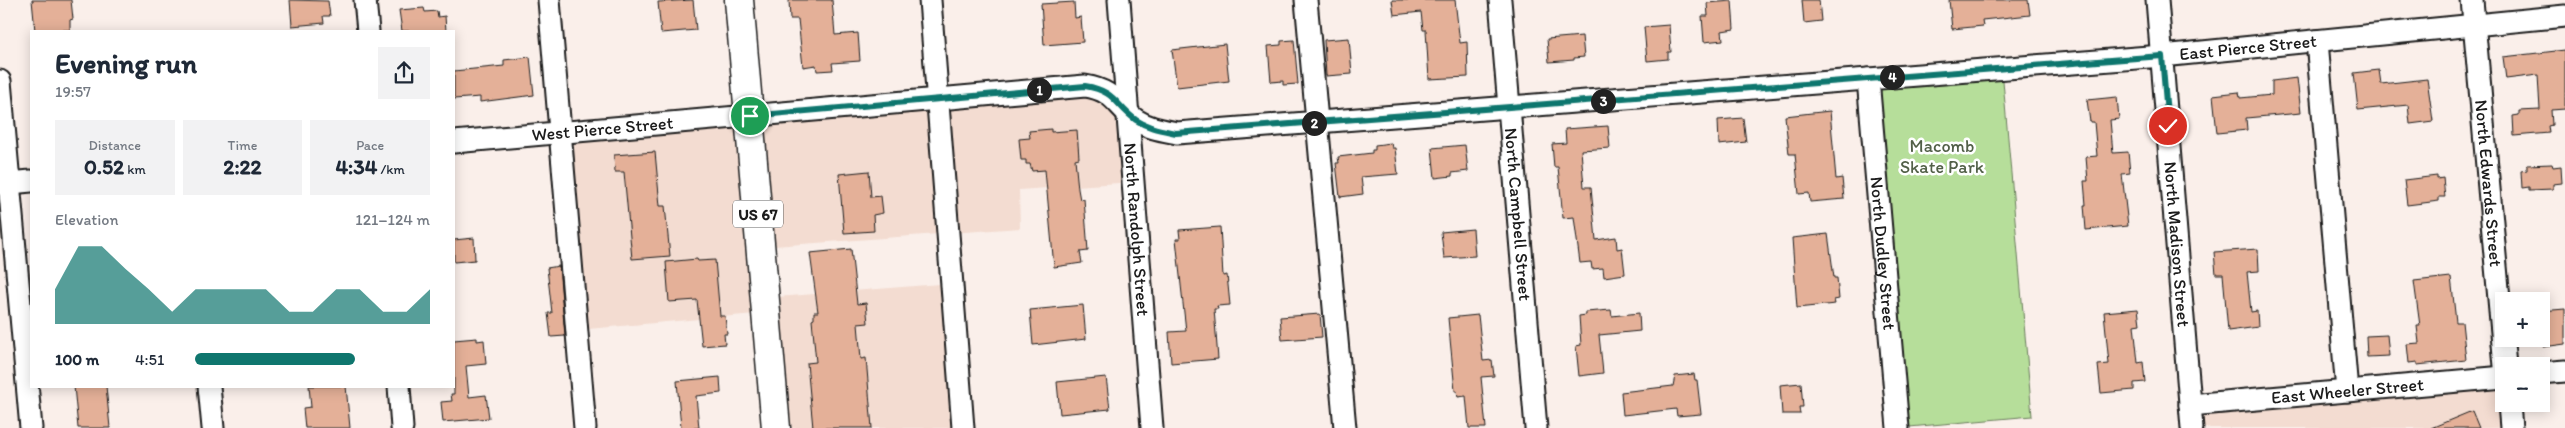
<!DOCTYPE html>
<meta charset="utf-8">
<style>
:root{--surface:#fff;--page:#f2f2f3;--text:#1f2937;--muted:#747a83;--accent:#0f766e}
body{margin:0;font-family:Itim,sans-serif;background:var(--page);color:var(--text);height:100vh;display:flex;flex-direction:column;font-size:19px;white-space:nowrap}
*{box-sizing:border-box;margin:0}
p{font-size:16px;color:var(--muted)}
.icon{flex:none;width:28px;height:28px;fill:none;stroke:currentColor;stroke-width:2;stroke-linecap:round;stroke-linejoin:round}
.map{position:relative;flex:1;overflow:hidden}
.panel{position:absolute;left:30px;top:30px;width:425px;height:358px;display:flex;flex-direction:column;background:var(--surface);border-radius:0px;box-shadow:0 2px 12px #0003}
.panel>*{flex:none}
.buttons{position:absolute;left:2495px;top:292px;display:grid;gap:10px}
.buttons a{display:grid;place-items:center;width:55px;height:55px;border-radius:0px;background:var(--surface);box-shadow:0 2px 12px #0003;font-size:25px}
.pin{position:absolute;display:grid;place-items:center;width:42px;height:42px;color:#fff;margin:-21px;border:2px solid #fff;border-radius:50%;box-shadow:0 1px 5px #0007}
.km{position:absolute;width:25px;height:25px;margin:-12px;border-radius:50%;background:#222;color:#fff;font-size:14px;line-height:25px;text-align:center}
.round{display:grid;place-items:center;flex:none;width:52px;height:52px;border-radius:0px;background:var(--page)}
.head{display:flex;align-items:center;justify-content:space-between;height:85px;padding:0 25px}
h1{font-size:28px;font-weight:700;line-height:38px}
.stats{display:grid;grid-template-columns:repeat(3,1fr);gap:8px;height:85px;padding:5px 25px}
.stats div{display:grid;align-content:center;border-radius:0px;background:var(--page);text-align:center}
.stats b{font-size:21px;font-weight:700}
.stats small{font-size:14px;font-weight:400}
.stats p{font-size:14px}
.chart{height:140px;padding:10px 25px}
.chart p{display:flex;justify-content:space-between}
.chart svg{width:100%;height:90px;margin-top:5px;fill:var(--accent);opacity:.7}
ul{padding:0 25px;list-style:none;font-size:16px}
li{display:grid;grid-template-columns:80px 60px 1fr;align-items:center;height:38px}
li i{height:12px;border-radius:6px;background:var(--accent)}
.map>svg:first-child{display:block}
</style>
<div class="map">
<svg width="2565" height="428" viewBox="0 0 2565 428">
<rect width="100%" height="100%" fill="#faefea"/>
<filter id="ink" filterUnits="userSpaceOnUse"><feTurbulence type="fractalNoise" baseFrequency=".02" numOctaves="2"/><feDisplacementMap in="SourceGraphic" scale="10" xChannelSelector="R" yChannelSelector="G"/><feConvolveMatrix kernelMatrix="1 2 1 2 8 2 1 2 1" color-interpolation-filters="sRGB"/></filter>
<g filter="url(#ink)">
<path fill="#f3dcd1" d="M1085 86 1114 97 1133 182 1019 190 1020 228 761 247 765 298 952 283 963 428H776L766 313 577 330 560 133Z
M2504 377V404L2511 428H2192L2190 405Z"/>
<path fill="#b6de9a" stroke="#697d5b" d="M2002 69 2032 416 1898 428 1868 79Z"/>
<path fill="#e4b098" stroke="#1c1c1c" d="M32 0H71L73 19 70 20V30L35 31Z
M290 0 328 1 330 16H323L324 23 292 26Z
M693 0 696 30 661 33 658 2Z
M789 0H832L835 35 858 33 860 61 832 63 833 70 817 71 816 65 803 67 798 19H790Z
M1392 0H1455L1460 43 1467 42 1468 77 1429 79 1426 30H1423L1421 12 1394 15Z
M1802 0H1819L1821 21 1804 23Z
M1949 0H2028L2030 15 1982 20 1983 26 1952 29Z
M1732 1 1734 29 1722 31 1723 40 1704 42 1702 16H1708L1707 3Z
M1074 2 1075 18 1081 17 1083 42 1044 45 1041 4Z
M424 8 425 12 437 11 438 17 445 16 446 31H402L399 10Z
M1669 25 1671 52H1668V59L1647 61 1644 27Z
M1582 36 1584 57 1574 58V60L1549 62 1547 39Z
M1349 38 1352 74 1326 76 1324 40Z
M1294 40 1298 84 1283 85V81L1271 82 1268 46 1281 45V41Z
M1225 44 1229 81 1177 87 1172 50Z
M2565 50V109L2551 110 2552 125 2548 126 2549 133 2514 136 2513 116 2519 115V111L2540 110 2538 75 2506 79 2503 57Z
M530 57 534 95 480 102V97L454 99V71L504 66V60Z
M2379 70 2381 84 2427 79 2433 121 2410 124 2408 105 2358 110 2354 73Z
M2297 78 2301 113 2246 118 2247 130 2217 133 2213 95 2239 92 2240 98 2272 95V81Z
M2117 97 2119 119 2110 120 2113 153 2128 152 2130 173 2122 174 2128 226 2086 230 2084 205H2086L2084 181H2088L2086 157 2097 156 2094 122H2090L2087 100Z
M1830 111 1836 179 1842 178 1844 199 1810 202 1809 193 1799 194 1795 154H1789L1785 116Z
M1743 118 1746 142 1719 145 1718 120Z
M1608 126 1610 148 1581 150 1584 187H1591L1596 240 1616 237 1617 249 1622 248 1625 274 1604 277 1603 268 1592 269 1591 262 1580 263 1574 217 1563 218 1558 167H1554L1552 144 1566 143 1565 129Z
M1051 129V132L1077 130 1079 158 1075 159 1078 189 1080 200 1084 199 1088 251 1080 252 1082 263 1054 267 1045 170 1032 171 1030 164H1026V160H1021L1019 139 1030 138 1029 131Z
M1391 143 1392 148H1395L1398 174 1361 177 1363 194 1340 197 1336 163H1339L1338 157 1372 153V150H1375V145Z
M1465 145 1468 171 1452 173V176L1435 178 1432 148Z
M655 152 660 206H665L670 256 632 259 624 172H615L614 155Z
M2552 164 2553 167 2561 166 2562 183 2553 184V189L2529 190V187L2522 188 2521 171 2527 170V165Z
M869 171 871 197 881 196 883 213 873 215 874 231 844 233 839 174Z
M2437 176V179L2443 178 2445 197H2439V201L2407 205 2404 180Z
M1220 227 1223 276 1227 275 1230 305 1217 306 1218 309H1214L1218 359 1171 363 1169 332 1186 331 1176 239H1180L1179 230Z
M1473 229 1475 256 1444 258 1441 232Z
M1828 234 1834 278H1837L1839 299 1834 300 1835 304 1797 308 1792 238Z
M474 238 475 260 454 262V240Z
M851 249 857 304 866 303 868 323 858 324 861 359 866 358 872 428H813L807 363 816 362 812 320 814 319V312H818L810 253Z
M2258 249 2259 271 2247 272 2251 312 2257 311 2258 327 2228 331 2223 274H2216L2214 252Z
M697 259 698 261 715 260 720 316H725L727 334H724L725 344 702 346 697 300 669 302 666 262Z
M559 266 565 336 551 337 548 313H552L547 268Z
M2451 277 2456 322H2462L2466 360 2417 365V362L2409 363 2407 344 2419 343 2417 326H2420L2414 281Z
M1083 305 1086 339 1033 345 1030 310Z
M2138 309 2140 324 2134 325 2138 363 2143 362 2145 382 2134 383V390L2101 393 2098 365 2109 364 2104 312Z
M2565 309V344L2543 347 2541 311Z
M1611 310 1612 316 1639 313 1640 331 1599 335 1603 373 1579 376 1576 346 1581 345 1579 316 1586 315V312Z
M1320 314 1322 337 1282 340 1280 317Z
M1478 315 1483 361 1492 360 1494 376 1481 377 1486 428H1469L1466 396 1458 397 1457 391H1455L1448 318Z
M2387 335 2389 356 2367 357 2366 336Z
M477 338V341L484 340 486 364 466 366 469 397 486 395 489 418 443 422 441 402 452 401 451 394H454V340Z
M1694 374 1695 380H1697L1701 414 1677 416 1676 409 1623 415 1621 392 1673 386 1675 376Z
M720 377 721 393 696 396 699 428H681L677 381Z
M1106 377 1110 409 1060 414 1057 382Z
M1801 383 1803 407H1799L1800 414H1782L1780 385Z
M74 386H106L110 428H78Z
M309 386H346L350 428H305L303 408 311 407Z
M2472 411 2479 428H2431Z"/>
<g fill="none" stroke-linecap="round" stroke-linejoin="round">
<g stroke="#1c1c1c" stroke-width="25">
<g id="minor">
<path d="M365 0 368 31"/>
<path d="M549 0 585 428"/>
<path d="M930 0 963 428"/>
<path id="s1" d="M1119 0 1152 428"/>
<path d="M1306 0 1345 428"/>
<path id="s2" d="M1500 0 1536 428"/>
<path id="s3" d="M2157 0 2192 428"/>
<path id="s4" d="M2472 0 2505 366"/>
<path d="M2317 41 2347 391"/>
<path id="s5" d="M1868 79 1898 428"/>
<path d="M0 81 31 428"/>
<path id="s6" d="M454 142 1085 86C1116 91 1115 105 1136 120 1148 128 1162 130 1177 133L2162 56 2565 16"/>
<path d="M0 184 31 181"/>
<path d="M2541 373 2565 371"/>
<path d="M209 386 213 428"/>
<path d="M399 386 402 428"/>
<path d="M2509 404 2511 428"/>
<path id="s7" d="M2190 405 2504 377"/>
</g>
</g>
<g stroke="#1c1c1c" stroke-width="31">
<path id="highway" d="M739 0 776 428"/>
</g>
<use href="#minor" stroke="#fff" stroke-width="21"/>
<use href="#highway" stroke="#fff" stroke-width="28"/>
</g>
</g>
<g fill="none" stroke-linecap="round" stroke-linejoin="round" filter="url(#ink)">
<g stroke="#fff" stroke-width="10">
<path id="route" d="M750 116 1085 86C1116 91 1115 105 1136 120 1148 128 1162 130 1176 133L2162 56 2168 126"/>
</g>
<use href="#route" stroke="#0f766e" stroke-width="6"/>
</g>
<g text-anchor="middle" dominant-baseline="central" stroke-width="5" stroke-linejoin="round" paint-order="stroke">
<rect fill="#fff" stroke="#606060" stroke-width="1" x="733" y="200.5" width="50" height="27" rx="4"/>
<g font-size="16" font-weight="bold" fill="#1c1c1c">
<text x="758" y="214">US 67</text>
</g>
<g font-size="18" fill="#1c1c1c" stroke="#fff">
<text stroke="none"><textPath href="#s6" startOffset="1814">East Pierce Street</textPath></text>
<text stroke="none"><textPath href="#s6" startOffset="149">West Pierce Street</textPath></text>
<text stroke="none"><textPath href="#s4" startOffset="184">North Edwards Street</textPath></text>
<text stroke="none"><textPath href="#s2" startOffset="215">North Campbell Street</textPath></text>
<text stroke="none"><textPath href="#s1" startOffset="230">North Randolph Street</textPath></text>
<text stroke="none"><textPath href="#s3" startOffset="245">North Madison Street</textPath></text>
<text stroke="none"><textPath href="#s5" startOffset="175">North Dudley Street</textPath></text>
<text stroke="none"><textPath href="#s7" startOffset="158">East Wheeler Street</textPath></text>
</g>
<g font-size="18" fill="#526048" stroke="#fff">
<text x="1942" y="146">Macomb<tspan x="1942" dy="21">Skate Park</tspan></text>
</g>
</g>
</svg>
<div class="buttons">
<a>+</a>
<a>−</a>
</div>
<div class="pin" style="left:750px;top:116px;background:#1e9e55"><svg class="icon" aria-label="arrive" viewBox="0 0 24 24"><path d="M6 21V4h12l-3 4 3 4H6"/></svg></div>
<div class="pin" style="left:2168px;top:126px;background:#d93025"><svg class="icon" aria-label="check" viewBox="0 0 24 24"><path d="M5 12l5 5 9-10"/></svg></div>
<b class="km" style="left:1039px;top:90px">1</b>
<b class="km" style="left:1314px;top:123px">2</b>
<b class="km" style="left:1603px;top:101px">3</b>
<b class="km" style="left:1892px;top:77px">4</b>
<section class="panel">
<div class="head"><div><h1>Evening run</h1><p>19:57</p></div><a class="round"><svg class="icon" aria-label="share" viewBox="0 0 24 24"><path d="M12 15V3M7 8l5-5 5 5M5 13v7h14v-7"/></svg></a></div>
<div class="stats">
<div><p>Distance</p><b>0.52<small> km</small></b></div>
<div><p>Time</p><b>2:22</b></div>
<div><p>Pace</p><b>4:34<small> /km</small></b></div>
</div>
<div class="chart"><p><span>Elevation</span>121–124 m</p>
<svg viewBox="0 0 160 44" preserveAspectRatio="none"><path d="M0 44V27L10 6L20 6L30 17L40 27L50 38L60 27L70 27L80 27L90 27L100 38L110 38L120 27L130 27L140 38L150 38L160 27V44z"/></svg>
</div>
<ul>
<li><b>100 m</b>4:51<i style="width:68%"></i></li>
</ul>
</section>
</div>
